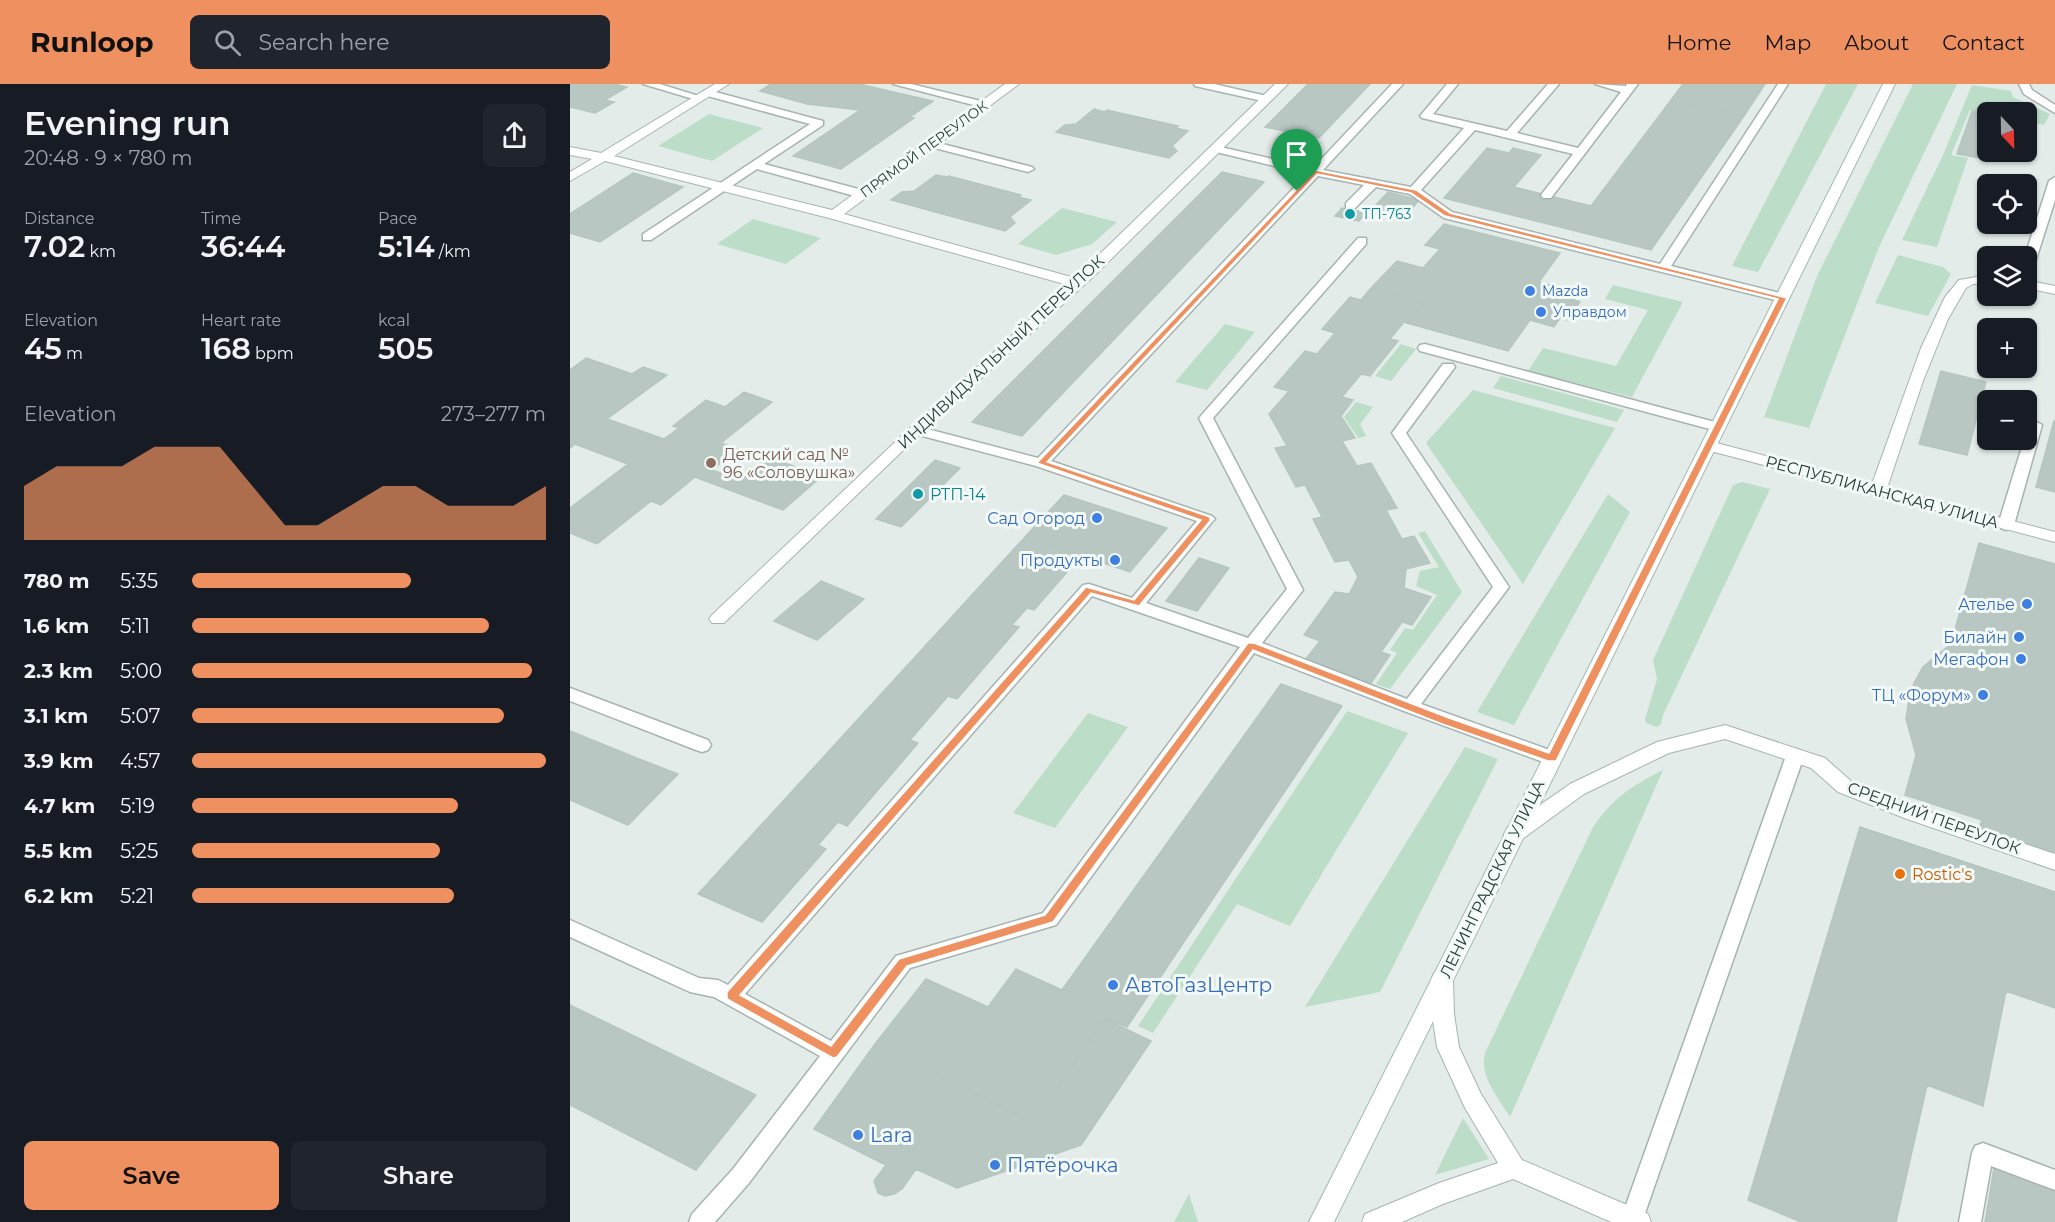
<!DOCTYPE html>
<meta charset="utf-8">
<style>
:root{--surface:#171b24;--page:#20242c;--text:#f1f3f6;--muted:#9ea1a6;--accent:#ee905f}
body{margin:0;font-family:Montserrat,sans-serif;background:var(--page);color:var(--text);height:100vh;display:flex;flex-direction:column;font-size:22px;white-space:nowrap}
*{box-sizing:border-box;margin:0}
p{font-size:20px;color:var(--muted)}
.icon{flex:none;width:33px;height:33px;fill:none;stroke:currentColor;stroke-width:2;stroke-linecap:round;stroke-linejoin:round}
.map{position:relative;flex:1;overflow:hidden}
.drawer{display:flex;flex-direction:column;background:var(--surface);width:570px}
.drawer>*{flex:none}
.needle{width:39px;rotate:158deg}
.fabs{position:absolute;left:1407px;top:18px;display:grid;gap:12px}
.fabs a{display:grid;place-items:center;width:60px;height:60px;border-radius:9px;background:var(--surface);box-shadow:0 2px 4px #0004;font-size:30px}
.pin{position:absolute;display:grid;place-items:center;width:51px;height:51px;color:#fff;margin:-62px -26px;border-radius:50% 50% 50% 0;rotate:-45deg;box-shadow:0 0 6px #0007}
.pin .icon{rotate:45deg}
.round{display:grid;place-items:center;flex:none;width:63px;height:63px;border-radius:9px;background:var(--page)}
.headline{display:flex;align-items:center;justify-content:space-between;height:102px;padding:0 24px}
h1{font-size:33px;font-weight:600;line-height:45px}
.metrics{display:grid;grid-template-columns:repeat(3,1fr);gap:9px;height:102px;padding:6px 24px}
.metrics div{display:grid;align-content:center}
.metrics b{font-size:30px;font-weight:600}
.metrics small{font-size:16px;font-weight:400}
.metrics p{font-size:16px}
.chart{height:168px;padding:12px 24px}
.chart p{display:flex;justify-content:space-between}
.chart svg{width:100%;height:108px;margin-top:6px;fill:var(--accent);opacity:.7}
.action{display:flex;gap:12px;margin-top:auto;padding:12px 24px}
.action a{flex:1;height:69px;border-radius:9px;background:var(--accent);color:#111;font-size:24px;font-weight:600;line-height:69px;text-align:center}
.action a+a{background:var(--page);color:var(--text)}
ul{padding:0 24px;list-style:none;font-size:20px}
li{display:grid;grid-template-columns:96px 72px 1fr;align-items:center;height:45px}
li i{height:15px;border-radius:8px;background:var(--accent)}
header{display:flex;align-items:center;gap:36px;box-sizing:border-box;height:84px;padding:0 30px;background:var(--accent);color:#111}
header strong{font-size:28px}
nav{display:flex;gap:33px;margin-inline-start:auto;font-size:21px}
.search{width:420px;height:54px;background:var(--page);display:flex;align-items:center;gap:15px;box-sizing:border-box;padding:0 21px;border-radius:9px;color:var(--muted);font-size:22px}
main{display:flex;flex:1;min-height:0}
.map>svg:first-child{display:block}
</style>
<header>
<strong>Runloop</strong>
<div class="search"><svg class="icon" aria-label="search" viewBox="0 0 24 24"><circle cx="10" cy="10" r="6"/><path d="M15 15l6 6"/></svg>Search here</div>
<nav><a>Home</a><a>Map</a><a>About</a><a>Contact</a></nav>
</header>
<main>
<section class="drawer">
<div class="headline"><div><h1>Evening run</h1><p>20:48 · 9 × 780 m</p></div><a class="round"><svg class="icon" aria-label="share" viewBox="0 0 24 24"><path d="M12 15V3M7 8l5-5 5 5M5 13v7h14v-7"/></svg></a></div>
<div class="metrics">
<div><p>Distance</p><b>7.02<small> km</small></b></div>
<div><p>Time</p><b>36:44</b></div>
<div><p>Pace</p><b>5:14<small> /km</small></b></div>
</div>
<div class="metrics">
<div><p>Elevation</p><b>45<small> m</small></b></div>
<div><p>Heart rate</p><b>168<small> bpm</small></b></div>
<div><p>kcal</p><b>505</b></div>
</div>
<div class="chart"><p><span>Elevation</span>273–277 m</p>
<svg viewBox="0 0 160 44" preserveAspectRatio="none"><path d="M0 44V22L10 14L20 14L30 14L40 6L50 6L60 6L70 22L80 38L90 38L100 30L110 22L120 22L130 30L140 30L150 30L160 22V44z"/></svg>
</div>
<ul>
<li><b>780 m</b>5:35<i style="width:62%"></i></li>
<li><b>1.6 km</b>5:11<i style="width:84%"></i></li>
<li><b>2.3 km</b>5:00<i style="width:96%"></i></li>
<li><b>3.1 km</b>5:07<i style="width:88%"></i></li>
<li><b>3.9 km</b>4:57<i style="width:100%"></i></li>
<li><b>4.7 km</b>5:19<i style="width:75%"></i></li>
<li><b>5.5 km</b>5:25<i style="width:70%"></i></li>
<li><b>6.2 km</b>5:21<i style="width:74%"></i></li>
</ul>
<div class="action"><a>Save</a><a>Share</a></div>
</section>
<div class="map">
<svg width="1485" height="1138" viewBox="0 0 1485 1138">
<rect width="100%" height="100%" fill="#e3ece9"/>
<path fill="#bcddc8" d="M1256 0H1288L1188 188 1162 182Z
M1343 0H1387L1309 163 1239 344 1194 333 1248 190Z
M1402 1 1441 7 1443 13 1480 30 1474 41 1457 37 1456 28 1417 29 1400 26 1381 71 1398 74 1367 163 1332 156 1373 71Z
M139 30 193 44 142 77 88 62Z
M492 124 547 138 522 160 486 171 448 160Z
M183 135 251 154 216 180 147 160Z
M1328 171 1373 183 1381 190 1358 232 1305 219Z
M1043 201 1113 218 1062 313 958 287 973 264 1046 282 1078 226 1035 215Z
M655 240 685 248 637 306 605 298Z
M831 260 846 265 821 297 805 292Z
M931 292 1054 326 1047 338 923 304Z
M903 306 1045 344 953 500 856 359Z
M786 318 803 323 790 340 796 352 788 354 774 333Z
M1172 398 1200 405 1093 631 1091 640 1087 643 1076 639 1075 635 1087 595 1083 576 1163 401Z
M1038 410 1060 428 944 641 907 628Z
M855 447 892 508 820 605 806 600 827 569 820 566 835 544 843 546 867 511 846 502 850 487 869 483 848 449Z
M777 627 838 649 720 842 667 820 583 949 568 942Z
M518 629 558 643 485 744 443 729Z
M895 663 928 675 810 908 735 923Z
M1093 686 940 1033C928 1013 909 992 915 969L1022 745C1040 716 1063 701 1093 686Z
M893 1034 919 1075 865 1091Z
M619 1110 628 1138H604Z"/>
<path fill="#b8c7c2" stroke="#b5c6c1" stroke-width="1.5" d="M0 0H44L57 3 35 16 44 18 25 29 0 23Z
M201 0H289L363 17 340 33 344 34 271 85 223 72 290 26 237 20 190 7Z
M738 0H800L749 54 695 43Z
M1113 0H1195L1174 32 1101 16Z
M1101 16 1174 32 1081 166 874 114 917 64 939 69 943 64 971 71 944 103 1021 122Z
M524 25 535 28 537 26 608 42 606 44 618 47 602 62 607 67 599 74 486 48 495 41 506 40Z
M1402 27 1418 30V68H1422L1420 76 1387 70Z
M652 88 694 98 452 352 402 338Z
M63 89 113 103 30 158 0 149V130Z
M366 91 377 93 379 92 451 111 449 113 461 116 440 133 445 139 435 147 321 116 332 108 344 107Z
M818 108 849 116 836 132 803 124Z
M772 124 796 129 789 137 765 132Z
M874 140 990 169 969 198 1006 208 1001 215 1010 218 997 236 990 234 984 243 960 236 938 267 837 239 854 219 801 204 827 177 853 184 870 165 855 161Z
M801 204 854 219 837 239 834 238 820 255 828 257 800 292 791 290 772 313 783 316 771 332 785 354 772 357 787 382 801 379 827 424 816 426 832 455 844 452 860 479 836 485 834 504 861 513 842 541 832 538 811 568 820 571 801 599 736 575 750 557 734 551 765 508 779 510 788 493 779 476 765 478 743 435 752 433 735 401 726 403 705 364 717 362 699 330 719 307 704 303 735 267 747 270 765 249 752 245 780 213 791 216Z
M16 274 62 290 73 283 97 291 37 335 94 355 109 344 103 342 136 316 155 323 174 308 202 318 151 359 168 365 142 386 170 396 198 373 252 392 213 426 125 393 91 421 81 417 27 460 0 449V424L58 380 5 360 0 364V286Z
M1371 287 1416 298 1397 371 1349 360Z
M1484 337H1485V408L1466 403Z
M365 376 390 384 331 443 306 435Z
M494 411 597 444 560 488 455 453Z
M455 453 511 472 464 526 457 524 442 541 449 543 387 615 378 612 340 656 348 659 277 742 268 738 248 761 256 765 192 838 128 810Z
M1409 459 1485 480V768L1471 766 1427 752 1410 742 1412 736 1335 711 1346 671 1336 635 1339 615 1344 599 1353 583 1381 560Z
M629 474 659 484 627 527 596 517Z
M251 497 294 515 247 556 204 537Z
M711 600 772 622 557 943 535 934 464 1039 305 960 356 895 418 923 446 885 492 906Z
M0 647 69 675 108 690 58 741 0 716Z
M1290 743 1485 808V924L1436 907 1413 1022 1357 1001 1326 1138H1231L1178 1116Z
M0 921 186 1011 126 1086 0 1021Z
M535 935 581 957 511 1061 387 1104 346 1085 332 1105 324 1110 315 1112 308 1109 304 1097 316 1081 244 1045 305 960 464 1039Z
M1424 1084 1485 1107V1138H1415Z"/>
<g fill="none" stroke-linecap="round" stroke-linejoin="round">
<g stroke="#a6b4b1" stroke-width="3">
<path id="lane" d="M73 0H90L135 14 130 17Z
M323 0H341L419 19 420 21 415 24Z
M624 0H644L701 13 702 15 697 18 625 2Z
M822 0H833L753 86 841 103 894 44 852 34 850 32 877 0H888L863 30 937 47 978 0H989L947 49 1008 64 1051 8 1025 0 1056 2 1057 0H1068L981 114H973L971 111 1003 70 905 46 851 106 882 128 1090 180 1208 0H1218L1101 182 1218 211 1219 214 1213 218 874 134 840 110 806 103 784 125H776V119L794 101 748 92 481 377 642 432 645 435 642 438 576 519 678 554 717 505 629 334 788 154H796V160L643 334 733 506 692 559 837 615 923 503 822 349 873 280H883L885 283 836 349 939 503 851 620 988 669 991 674 988 679 982 681 976 679 834 627 684 569 486 841 340 884 179 1099 145 1138H119L122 1130 163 1085 250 972 144 913 120 908 0 853V836L129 894 148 896 158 901 513 501 519 500 562 514 627 437 466 382 341 349 339 346 346 342 468 374 737 90 642 67V63L646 62 743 84ZM522 512 670 563 473 829 326 872 261 957 175 910Z
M1449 0H1459L1462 6 1485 21V29L1454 10Z
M138 6 253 37V41L194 80 296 107 298 110 292 114 187 85 81 156H73V150L240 40 134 11V7Z
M361 57 462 83 464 85 458 88 357 62V58Z
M1485 93V116L1462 188 1456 192 1455 172 1479 97Z
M855 260 1152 340 1154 343 1147 347 850 267 848 264 850 261Z
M1465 337 1472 341 1444 441 1436 446 1431 444 1428 441 1454 356H1456L1458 341Z
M0 604 138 656 141 661 138 666 132 668 126 666 0 617Z
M1225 665 1231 667 1234 672 1073 1135 1072 1138H1052L1051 1135 1216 672 1219 667Z
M1413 1059 1485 1086V1106L1421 1082 1411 1138H1389L1402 1069 1405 1062Z"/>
</g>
<g stroke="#a6b4b1" stroke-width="2">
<path id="street" d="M145 0H159L44 72 262 126 435 0H449L274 130 505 194 705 0H718L523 193 351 349 154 539H142L139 535 142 531 341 343 498 201 259 134 35 77 0 97V88L22 75 0 71V63L31 69Z
M1418 191V199L1403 200 1396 204 1378 235 1353 297 1317 404 1485 448V458L1133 365 1131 362 1139 357 1302 400 1351 264 1375 213 1389 196Z
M1456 196 1485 202V210L1456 204Z
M1155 641 1255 674 1282 698 1351 725 1485 770V786L1337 735 1268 708 1241 684 1155 655 1099 669 1014 710 951 756 944 758 937 756 934 750 937 744 1000 700 1087 658Z
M872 887 880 889 883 896 884 930 889 963 911 1010 952 1076 1078 1130 1081 1138H1041L943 1095 873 1120 832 1138H792L795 1130 869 1099 928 1079 895 1024 867 963 862 930 861 896 864 889Z"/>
</g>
<g stroke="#a1b8b2" stroke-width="2">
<path id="secondary" d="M1313 0H1325L764 1138H739Z"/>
</g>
<use href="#lane" fill="#fff" fill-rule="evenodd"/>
<use href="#street" fill="#fff" fill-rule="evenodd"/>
<use href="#secondary" fill="#fff" fill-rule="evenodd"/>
</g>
<path fill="#ee905f" stroke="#fff" stroke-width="1.5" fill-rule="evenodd" d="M745 86 846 106 880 129 1217 214 986 677H978L872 640 683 566 483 838 337 882 267 973 263 974 157 915V908L516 503 564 516 631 436 467 379ZM747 90 841 109 875 132 1208 215 979 669 879 634 684 559H678L475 831 329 875 261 962 170 911 521 509 569 522 640 437V433L477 378Z"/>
<g fill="#0f9aa8" stroke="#f3f9f7" stroke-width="2">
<circle cx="780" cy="130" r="6"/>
<circle cx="348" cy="410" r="6"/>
</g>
<g fill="#3f7fe0" stroke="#f3f9f7" stroke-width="2">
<circle cx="960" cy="207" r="6"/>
<circle cx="971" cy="228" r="6"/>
<circle cx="527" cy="434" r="6"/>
<circle cx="545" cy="476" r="6"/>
<circle cx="1457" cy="520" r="6"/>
<circle cx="1449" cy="553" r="6"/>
<circle cx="1451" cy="575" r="6"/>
<circle cx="1413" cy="611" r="6"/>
<circle cx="543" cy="901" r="6"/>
<circle cx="288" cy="1051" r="6"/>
<circle cx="425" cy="1081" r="6"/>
</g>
<circle fill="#8d6e63" stroke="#f3f9f7" stroke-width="2" cx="141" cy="379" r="6"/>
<circle fill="#e8710a" stroke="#f3f9f7" stroke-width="2" cx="1330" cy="790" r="6"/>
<g text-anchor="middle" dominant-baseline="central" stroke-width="6" stroke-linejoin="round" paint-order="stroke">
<g font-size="14" fill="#233d39" stroke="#f3f9f7">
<text transform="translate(354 65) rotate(-36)">ПРЯМОЙ ПЕРЕУЛОК</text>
</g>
<g font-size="14" fill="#0d838f" stroke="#f3f9f7" text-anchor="start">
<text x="792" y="130">ТП-763</text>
</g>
<g font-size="14" fill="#366cbe" stroke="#f3f9f7" text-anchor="start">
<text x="972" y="207">Mazda</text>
<text x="983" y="228">Управдом</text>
</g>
<g font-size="16" fill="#233d39" stroke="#f3f9f7">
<text transform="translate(431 268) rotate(-43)">ИНДИВИДУАЛЬНЫЙ ПЕРЕУЛОК</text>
<text transform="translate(1312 408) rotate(15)">РЕСПУБЛИКАНСКАЯ УЛИЦА</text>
<text transform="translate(1364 734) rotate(20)">СРЕДНИЙ ПЕРЕУЛОК</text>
<text transform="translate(922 795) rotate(-64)">ЛЕНИНГРАДСКАЯ УЛИЦА</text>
</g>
<g font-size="16" fill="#785e54" stroke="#f3f9f7" text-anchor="start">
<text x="153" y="370">Детский сад №<tspan x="153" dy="18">96 «Соловушка»</tspan></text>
</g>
<g font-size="16" fill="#0d838f" stroke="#f3f9f7" text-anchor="start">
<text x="360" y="410">РТП-14</text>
</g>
<g font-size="16" fill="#366cbe" stroke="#f3f9f7" text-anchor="end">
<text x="515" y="434">Сад Огород</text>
<text x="533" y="476">Продукты</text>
<text x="1445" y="520">Ателье</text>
<text x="1437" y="553">Билайн</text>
<text x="1439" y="575">Мегафон</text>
<text x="1401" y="611">ТЦ «Форум»</text>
</g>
<g font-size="16" fill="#c56008" stroke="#f3f9f7" text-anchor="start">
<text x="1342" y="790">Rostic's</text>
</g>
<g font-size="20" fill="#366cbe" stroke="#f3f9f7" text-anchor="start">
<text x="555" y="901">АвтоГазЦентр</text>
<text x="300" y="1051">Lara</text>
<text x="437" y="1081">Пятёрочка</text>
</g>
</g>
</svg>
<div class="fabs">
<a><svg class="needle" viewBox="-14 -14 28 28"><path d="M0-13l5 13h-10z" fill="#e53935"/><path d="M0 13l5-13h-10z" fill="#9ea1a6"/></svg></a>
<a><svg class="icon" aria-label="locate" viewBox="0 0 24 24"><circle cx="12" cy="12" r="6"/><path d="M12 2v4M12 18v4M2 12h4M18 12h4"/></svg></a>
<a><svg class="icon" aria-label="layers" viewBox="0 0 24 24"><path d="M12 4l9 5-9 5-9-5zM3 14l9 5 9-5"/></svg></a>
<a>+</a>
<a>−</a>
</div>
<div class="pin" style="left:727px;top:107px;background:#1e9e55"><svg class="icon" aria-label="arrive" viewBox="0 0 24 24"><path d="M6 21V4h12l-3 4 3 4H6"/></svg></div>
</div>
</main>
